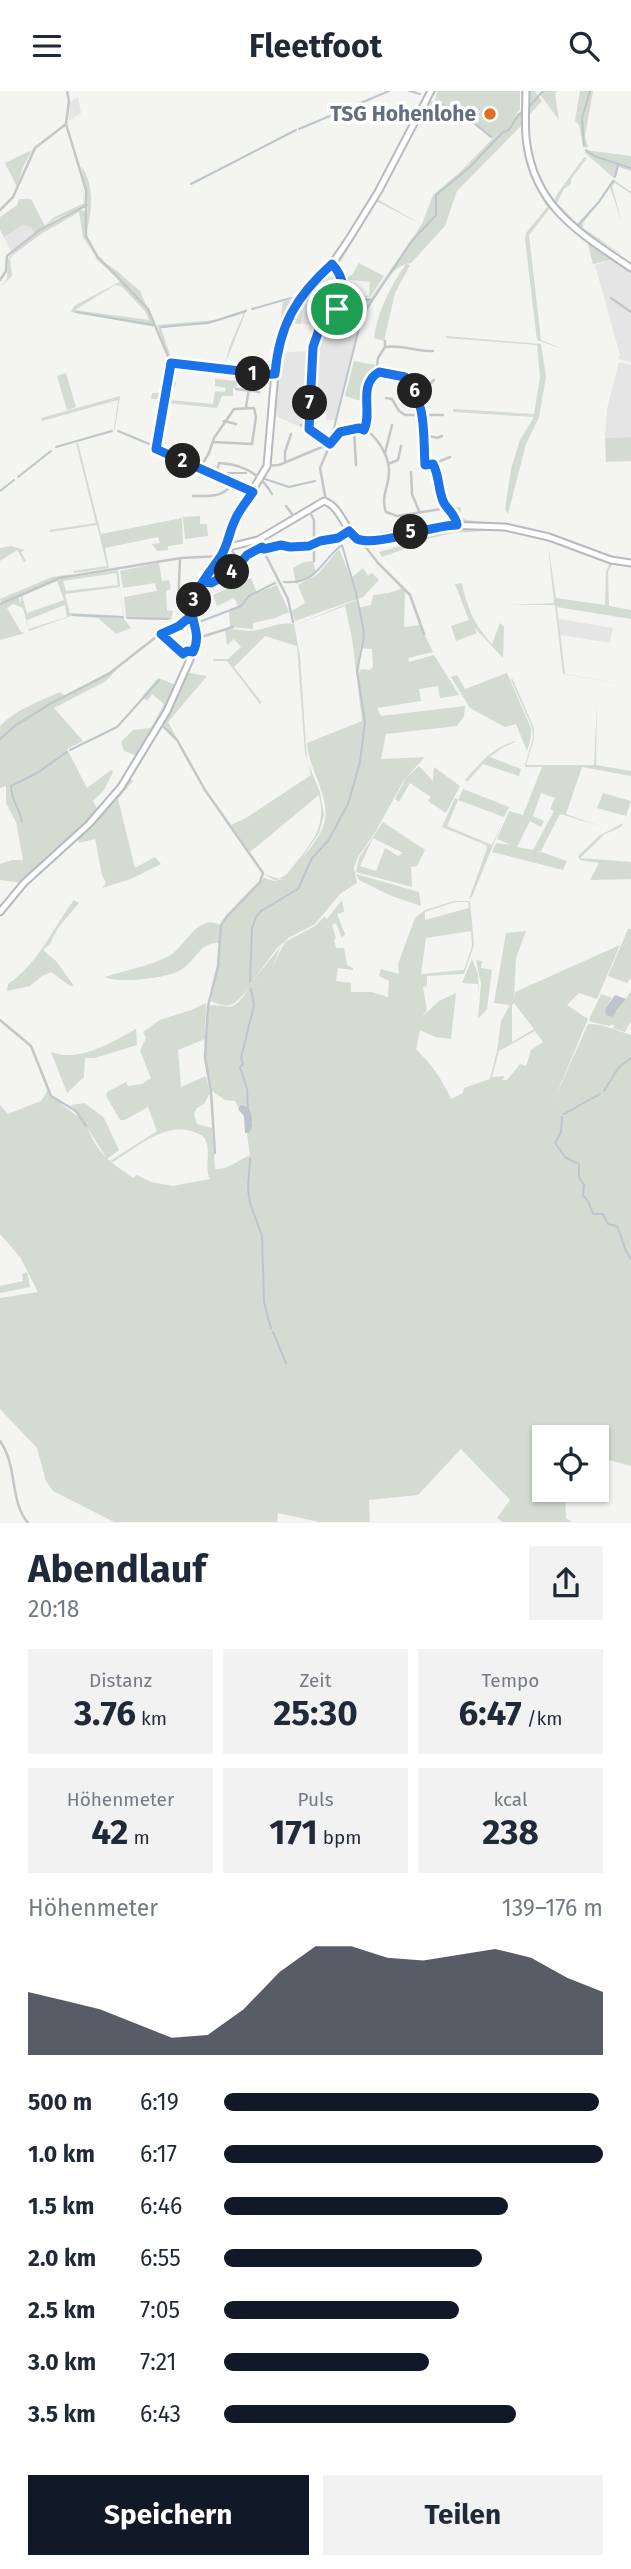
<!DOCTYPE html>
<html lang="de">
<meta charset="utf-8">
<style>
:root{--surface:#fff;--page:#f2f2f3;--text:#1f2937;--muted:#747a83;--accent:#111827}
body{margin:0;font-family:"Fira Sans",sans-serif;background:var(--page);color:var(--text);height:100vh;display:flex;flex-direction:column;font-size:26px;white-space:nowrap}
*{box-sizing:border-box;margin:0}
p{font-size:23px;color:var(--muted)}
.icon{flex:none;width:38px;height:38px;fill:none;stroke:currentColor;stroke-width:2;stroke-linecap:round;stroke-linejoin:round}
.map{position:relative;height:1432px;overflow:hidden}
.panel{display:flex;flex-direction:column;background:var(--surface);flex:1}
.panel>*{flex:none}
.buttons{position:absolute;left:532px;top:1334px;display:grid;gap:14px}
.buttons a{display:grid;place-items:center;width:77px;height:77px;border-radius:0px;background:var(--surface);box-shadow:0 2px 5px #0004;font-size:35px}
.pin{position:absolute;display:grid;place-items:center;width:60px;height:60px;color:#fff;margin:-30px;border:4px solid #fff;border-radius:50%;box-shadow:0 2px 7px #0007}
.km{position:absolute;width:35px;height:35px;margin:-18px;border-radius:50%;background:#222;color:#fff;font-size:19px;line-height:35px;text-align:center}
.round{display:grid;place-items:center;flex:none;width:74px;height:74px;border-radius:0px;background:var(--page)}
.head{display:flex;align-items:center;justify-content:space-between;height:119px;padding:0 28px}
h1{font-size:38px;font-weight:700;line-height:52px}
.stats{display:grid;grid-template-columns:repeat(3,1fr);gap:10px;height:119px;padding:7px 28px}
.stats div{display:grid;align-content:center;border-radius:0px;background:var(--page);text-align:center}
.stats b{font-size:35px;font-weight:700}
.stats small{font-size:19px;font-weight:400}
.stats p{font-size:19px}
.chart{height:196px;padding:14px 28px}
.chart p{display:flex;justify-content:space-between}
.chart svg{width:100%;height:126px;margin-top:7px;fill:var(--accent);opacity:.7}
.cta{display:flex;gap:14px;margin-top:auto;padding:14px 28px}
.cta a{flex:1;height:80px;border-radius:0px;background:var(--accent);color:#fff;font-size:28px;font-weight:700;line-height:80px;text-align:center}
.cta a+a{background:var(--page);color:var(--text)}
ul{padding:0 28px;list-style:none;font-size:23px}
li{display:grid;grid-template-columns:112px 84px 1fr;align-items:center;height:52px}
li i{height:18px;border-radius:9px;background:var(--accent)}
header{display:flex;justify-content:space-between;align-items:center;height:91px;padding:0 28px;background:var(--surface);font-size:32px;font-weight:700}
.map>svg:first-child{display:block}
</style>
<header><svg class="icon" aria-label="menu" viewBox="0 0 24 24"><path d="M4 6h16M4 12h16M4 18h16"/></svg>Fleetfoot<svg class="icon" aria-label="search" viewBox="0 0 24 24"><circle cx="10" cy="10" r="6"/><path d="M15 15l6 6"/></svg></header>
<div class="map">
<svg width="631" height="1432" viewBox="0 0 631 1432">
<rect width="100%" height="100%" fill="#f4f4f0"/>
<path fill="#e4e5e4" d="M78 6 81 22 69 30 70 11Z
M23 134 31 136 35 142 11 161 4 146Z
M615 168 631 181V271L618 268 620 264 595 174Z
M302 208 342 209 336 221 334 236H358L336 329H326V322H312L311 341 274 324 279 262 309 260 320 234 301 233Z
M619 271 631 274V346L605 347 607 318Z
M559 528 613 537 610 552 560 544Z"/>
<path fill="#d4dbd1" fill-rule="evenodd" d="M437 0H520V18L513 27 522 19 521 0H524L525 52 548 113 546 115 529 74 521 35 457 100 445 135 411 172C390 172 367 217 361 236H333L336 221 343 207H371L422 133 433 104 459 82 500 40 493 48 469 29 435 12 425 19 377 108 421 133 376 110 337 177 336 170 428 10H435Z
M528 0H535L542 10 530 23 528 39 537 86 528 51Z
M542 0H557L555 3 559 29 539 2Z
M580 0H593L585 45 588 57 583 55 579 34 575 30Z
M32 59 23 76 17 96 5 72Z
M585 59 631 65V80L618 76 614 87 585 62Z
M584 66 587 67 571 88V93L564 98 557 112 578 133 599 109 613 88 631 101V103L615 92 612 95 622 132 610 96 583 132V137L624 165 583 140 631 174 583 143 554 112 556 105Z
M81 75C95 94 92 121 86 143L88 114Z
M80 80 85 115 56 128 35 142 31 136 23 134 4 146 0 139V126L17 114 19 108H31L45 135 53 127 84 112Z
M548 115 572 137 615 168 593 173 587 150 550 117 529 144 541 249 565 259 537 249 525 148 526 142Z
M80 119 86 121 85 145 95 165 83 146 79 121 41 143 13 164 10 168 12 185 0 196 7 188 8 169 13 162 41 140Z
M97 166 117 180 140 200 156 236 71 221 74 215 121 190 95 167ZM115 194 121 195 145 220 149 229 75 219Z
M359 172 384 185 370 206 344 205 347 193 346 204 369 205 370 191 343 188 352 184Z
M406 173 410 174 395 202 384 250 374 247C378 219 390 196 406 173Z
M331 177 336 180 319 188 322 191 320 203 336 204 342 201 339 209 303 208 301 233 287 232 307 198Z
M295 208 284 232 276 262H272L279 240 283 211Z
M247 218 225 273 230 254 244 222 216 231 161 237 170 264H168L157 234 216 229Z
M446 245 541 253 546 286 539 326 526 353 508 423 505 418 511 378 520 349 534 326 453 321V318L534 323 540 287 537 254 446 247Z
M354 270 375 274 365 299 366 317H363L361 310 345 305Z
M66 282 76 316 67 319 57 285Z
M169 284H174L173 290 176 291 175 296 170 295 169 309 213 313 215 300 225 301 226 297 215 295V288L237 290 236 297H233V305H222L217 317 165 312Z
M152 302H163L164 305 155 356 115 338 51 357 114 338 118 309 42 330 41 327 120 305 115 338 154 354 162 308H151Z
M631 346V370L606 371 605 347Z
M76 352H78L101 443 182 427 183 453 168 455V459L157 460 152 453 160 452 158 446 105 457 109 477 74 482 73 480 107 475 97 434 50 441 49 439 96 432Z
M461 416 460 425 466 429 505 433H461L450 420 451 417Z
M200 425V433H207L208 445 185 448 183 426Z
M444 436H487L484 440 453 442 427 448V450L382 466 379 461 422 449 421 441Z
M548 453 556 507 605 514 606 481 610 471 613 472 608 481 609 515 631 519V528L557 516 565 583 631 595 563 583 555 514H512L554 512Z
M11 455 25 459 21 461 26 470 24 471 17 459 0 470V457Z
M339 458 351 487 363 477 368 485 372 482 379 489 363 506 295 530 292 520 305 512 298 494 318 483Z
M313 470 316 482 296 493 293 477 304 471Z
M159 472 162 490 169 489 171 498 166 500 167 519 173 520 171 529 126 528 124 506 157 500 155 492 123 497 120 480Z
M118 479 124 528 131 537 116 543 98 527 71 525 29 540 23 517 13 513 7 517 21 541 25 542 0 549V514L19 506 21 513V505L61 488ZM116 482 118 494 66 500 63 490ZM57 490 64 509 27 522 22 505ZM120 496 123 525 70 522 65 503ZM65 514 67 526 28 538 27 529Z
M72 483 1 512 0 508 52 486Z
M251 487 257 502 277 494 289 521 275 527 253 532V538L230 536 229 519 238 515 234 507 217 515 213 504Z
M462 492C467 518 475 534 492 553L500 532 504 536 503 567 474 536 477 542 456 550 451 535 469 529 455 493Z
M403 497 405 499 404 536 420 534 433 561 408 567 409 571 434 564 459 604 440 607 438 595 419 598 421 610 377 617 381 625 465 615 464 625 457 635 386 643 381 668 425 666 404 689 376 740 358 766 354 777 357 792 340 803 315 833 290 846 277 857 251 892 281 855 272 876 285 851 315 835 324 826 327 828 342 809 344 821 337 823 345 843 342 847 336 832 332 834 336 847 334 849 336 857H344L347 874 353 877V879L338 877 336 890 351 892V901H371L388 906 389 890 379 885 381 878 399 883 398 873 415 827 425 819 454 810H470L474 854 464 883 427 885V895L423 896 427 919 422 926 439 910 456 902 451 948 435 946 420 939 416 958C432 974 442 988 451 1008L463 1002 464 997 490 988 497 960 501 930 510 914 494 912 506 842 526 840 516 867 514 910 515 901 620 854 597 908 579 902 567 914 588 928 554 1009 588 933 601 934 631 944V1375L597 1366V1346H544V1398H565L566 1427 572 1431H503L497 1427 510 1409 461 1358 418 1404 369 1409 370 1431H319L278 1422 277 1431H114L53 1400 46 1390 37 1357 0 1318V1207L38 1201 20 1166 0 1143V1014L8 1023 41 1010 48 999C54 1011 75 1021 85 1032L71 1014 85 1012 104 1027 119 1059 107 1068 87 1036C100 1066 107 1068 133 1087L137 1084 151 1091 173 1095 210 1088C204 1077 211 1063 206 1050 204 1044 199 1043 194 1041 167 1029 134 1058 113 1071L110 1070 157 1040 148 1016 125 1029H120L106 1005 107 1001 126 991 128 995 142 993 151 987 140 960 146 947 143 941 160 929 191 919 206 912 205 948 178 959 181 996 206 985 210 1002 204 1013 197 1017 194 1023 197 1033 212 1037 215 1078C229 1079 238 1069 250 1064L247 1043 253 1032 240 1014 238 1016 235 1010 225 1009 212 1000 205 974 209 914C231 914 232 923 248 898 235 912 233 920 211 910L221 852C200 850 197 869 181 879 168 887 118 893 105 886 126 879 149 875 169 865 186 856 197 820 222 835L228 825 264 787 274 790 284 788 274 789 264 783 279 788 287 783C307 757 328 739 319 704L250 761 231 734 246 727 311 684 305 662 297 555 265 545 234 576 262 612 260 613 227 570H213V568H228L241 556 234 548 227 554 225 539C234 537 239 539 248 540 263 540 278 530 294 533L300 565 307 670 320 701 324 724 319 742 299 771C308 759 320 747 324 733 332 707 308 678 307 652L362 630 352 547 345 515 295 534 356 509 358 517 371 514 373 504 389 502ZM360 557 372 558 373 576 370 579 361 578 359 583ZM455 811H468L469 817 425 829V821ZM471 840 472 855 464 879 421 883 426 847ZM514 912 534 938 512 951V914ZM535 940 543 951 531 959 526 975 520 973 507 989H503L504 985 492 986 499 960Z
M120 575 106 590 54 617 83 650 67 658 87 697 111 679 113 681 104 699 93 710 99 721 24 792 0 789V773L12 769H23L16 731 6 712V695L0 697V635C15 619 40 610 60 601L65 605Z
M184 581 207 585 168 631 193 676 177 649 163 632Z
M507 582 531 637V646L527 660 516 633 505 636 470 617 451 586 457 584 465 598Z
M158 587 176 594 166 620 137 665 124 660 121 651 133 639 151 637 164 613 152 603 147 610 142 606Z
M512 587 534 637V648L526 674H594L597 611 596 674 631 680V685L582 676 566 723 600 735 560 723 541 760H538L567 770 563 779 492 761 496 752 511 754 497 748 509 720 523 724 542 676H526L525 674 533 647 532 636 511 589ZM541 702 555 707 550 718 554 720 533 759 517 756 530 730 541 736 544 730 533 725Z
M517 650 502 657 490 666 521 678 519 685 483 673 467 691 465 689C479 673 495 654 517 650Z
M419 675 433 690 434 676 460 695 446 722 428 710 431 706 410 692 399 711 395 708 406 687Z
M128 684 133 690 118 708 135 777 155 766 161 773 131 788 102 797 106 792 102 784 95 748 79 752 77 744Z
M463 698 509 716 504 726 458 709 447 735 492 754 503 730 472 806 469 808 487 757 486 754 442 736 455 707 458 709Z
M603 702 631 710 626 725 597 717Z
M383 731 425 759 417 775 411 776 412 796 356 781 359 767ZM373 747 403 762 398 765 385 757 376 780 360 775Z
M623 732 621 736 605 743 580 767 631 771V788L590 789 599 772 580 769 578 765 599 745Z
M356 783 419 801 421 815 389 804 359 789Z
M74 809 79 812 58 837 50 853 43 859 56 870 74 895H70L51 881 42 885 30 895 7 900 8 893C39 872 52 838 74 809Z
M628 838H631V886L627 892 608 885Z
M472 868 478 883 479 903 478 893 462 892Z
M476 869 482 870 481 877 492 879 487 918 478 928 481 893Z
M631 900V930L625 941 612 937 615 935 611 933 610 935 591 931 589 929 601 903 612 907 605 918 617 921Z
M136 938 137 954 95 967H85L84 986 67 1002 51 961C80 972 112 951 136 938Z
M27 1181 30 1196 0 1202V1195L23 1190 22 1183Z"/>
<path fill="#bdc5cc" d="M615 904 626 908 612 926 606 924 605 918Z
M240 1014 248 1016C253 1024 254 1035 249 1042H245L244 1025 238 1018Z"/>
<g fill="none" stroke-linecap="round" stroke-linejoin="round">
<path stroke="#bdc5cc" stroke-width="2" d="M409 0 420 3
M436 10 469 28 491 46
M528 17 543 0
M299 38 389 0
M584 55 582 27 590 0
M586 59 594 65 631 77
M615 86 618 74
M191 93 296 39
M578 134 599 111 613 90
M303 207 339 208
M344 208 371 209
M252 218 291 207
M76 221 153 234
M161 236 208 232 246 220
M118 340 154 355
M333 341 362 225 411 151 436 124V104L470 76 503 41 509 39 518 24 524 21
M56 356 112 340
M159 357 200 375
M206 377 214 381
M222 382H246
M18 386 51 360
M265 388 289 396 315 390
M0 400 14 389
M73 524 123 526
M128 527 168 528
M199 531 241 515 249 505 275 492
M118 635 159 589
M70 659 117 636
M22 731C20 718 11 709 11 695L37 682 67 661
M250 891 252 837 256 826 261 820 298 798 312 767 328 750 348 713 360 671 365 631 357 580 364 546 363 536 356 502 342 454C319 471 318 494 284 491
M604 1000 619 976 631 967
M248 1017 247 998 240 976 243 973 241 967 254 914 251 898
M564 1023 600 1003
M562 1026 561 1041 555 1052 566 1067 579 1073V1086L584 1094 583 1104 589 1112 593 1123H603L608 1133 617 1135 626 1160 631 1168
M250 1068 248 1097 250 1112 262 1145 264 1211 271 1237
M273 1241 286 1272"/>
<g stroke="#b6b9be" stroke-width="9">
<path id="secondary" d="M526 0C526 18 524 36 527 54 536 118 583 144 631 177
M225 457 258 449 324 410C342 416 344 441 361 450L445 434 505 436 549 446 611 469 631 472
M0 821 24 792 89 733 121 696 167 620 196 555 198 542 192 519 193 511 225 457 236 427 267 375 276 270 284 236 305 198 332 173 349 148 378 101 431 0"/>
</g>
<path stroke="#c4c6ca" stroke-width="2.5" d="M67 0 69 10 66 33 86 99V145L97 165 148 218 171 272 157 358 250 400
M0 119 13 106 35 57 66 33
M0 189 6 180 7 165 40 139 87 114
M611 207 631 221
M385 256C401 253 417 261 433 260
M171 272 249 281 251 284 274 283
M260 282 261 270
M376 282 405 286C427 313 424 341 425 374L433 373C439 385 448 407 441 418L445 421 448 417 444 414
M236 298 259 301
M415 300 427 296 434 289
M386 307 392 308 399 320 405 324H443
M246 316 251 285
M224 330 236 333
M301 334 309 338
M354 339 356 374
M364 339 369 329 367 300 376 282 378 267 385 256V250
M426 344 437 347 442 345
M330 353 309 338C310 312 306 268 316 244 323 229 340 220 343 203 345 191 339 181 332 173
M385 362 392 334
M285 371V361L291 343
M388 373 398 369 401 355
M433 373 450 366
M267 375 279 374 329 353
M200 377 209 362 214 347 234 318 254 317 256 326 252 353 213 351
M411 381 412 403 419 420
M216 384 219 372C242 373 260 382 272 403
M193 405C210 405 223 407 233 392
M326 410 320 377 332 349 340 341C346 339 356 336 362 338 376 342 388 364 389 378 390 394 380 405 386 421L397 425 441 418
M286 415 295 427
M308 418 314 429V470
M448 420 456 427 457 434
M361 450 378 472 410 504 424 543
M259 451 288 508 293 531
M229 457 241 470
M264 458 281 454 290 456 309 455 320 450 338 447 349 440
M206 492C227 492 234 475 247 464 251 460 257 458 262 456
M0 513 60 487 181 467 221 465
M178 514 180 469
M161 543 183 563 192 561
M198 547 233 536
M161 633 177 649 205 699 263 782 260 791 228 824 221 834 218 875 208 915 205 966 211 1001 215 1062
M0 648 16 634 50 613 110 582 156 546 179 535 192 524
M0 929 31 955 51 1005 76 1020 86 1035
M0 1350C18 1375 9 1409 28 1432"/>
<use href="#secondary" stroke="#fff" stroke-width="5"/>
</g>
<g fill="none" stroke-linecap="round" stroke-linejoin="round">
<g stroke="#fff" stroke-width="14">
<path id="route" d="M337 218C345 201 345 187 332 173 296 205 279 235 275 283L251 284 249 281 171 272 156 358 253 401C247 410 239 419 235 429 229 441 228 454 221 465 211 480 197 495 193 513 188 530 203 540 193 561L187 560 183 563 161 543 179 535 192 524C191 511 198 501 204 490L211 492 234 480 247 464 262 456 264 458 281 454 290 456 309 455 320 450 338 447 349 440 357 448C377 456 431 434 457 434 456 424 447 418 444 412 438 401 440 386 433 373L425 374C423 341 427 313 405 286L379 281C357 294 373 321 364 339L359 337 340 341 330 353 309 338 313 256 319 239 337 218"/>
</g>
<use href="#route" stroke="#1a73e8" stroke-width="9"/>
</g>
<circle fill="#e16c23" stroke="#fff" stroke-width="2.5" cx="490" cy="23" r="7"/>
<g text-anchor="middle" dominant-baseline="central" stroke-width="7" stroke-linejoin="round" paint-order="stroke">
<g font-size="21" font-weight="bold" fill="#636f81" stroke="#fff" text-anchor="end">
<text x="476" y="23">TSG Hohenlohe</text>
</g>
</g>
</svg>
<div class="buttons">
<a><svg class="icon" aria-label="locate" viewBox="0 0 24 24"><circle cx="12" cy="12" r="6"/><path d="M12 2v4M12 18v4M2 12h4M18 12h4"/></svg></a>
</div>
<div class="pin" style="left:337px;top:218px;background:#1e9e55"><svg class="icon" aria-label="arrive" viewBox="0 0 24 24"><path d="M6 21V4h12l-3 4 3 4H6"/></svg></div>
<b class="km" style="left:253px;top:283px">1</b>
<b class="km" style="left:183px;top:370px">2</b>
<b class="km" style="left:194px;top:509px">3</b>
<b class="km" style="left:232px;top:481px">4</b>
<b class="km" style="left:411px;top:441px">5</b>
<b class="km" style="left:415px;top:300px">6</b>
<b class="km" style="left:310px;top:312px">7</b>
</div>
<section class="panel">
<div class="head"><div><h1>Abendlauf</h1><p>20:18</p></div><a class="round"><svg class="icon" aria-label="share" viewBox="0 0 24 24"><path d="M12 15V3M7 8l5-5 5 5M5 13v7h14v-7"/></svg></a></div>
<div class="stats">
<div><p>Distanz</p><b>3.76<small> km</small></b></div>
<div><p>Zeit</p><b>25:30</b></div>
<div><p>Tempo</p><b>6:47<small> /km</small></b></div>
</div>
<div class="stats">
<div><p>Höhenmeter</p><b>42<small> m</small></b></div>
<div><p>Puls</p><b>171<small> bpm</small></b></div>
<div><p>kcal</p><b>238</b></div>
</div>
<div class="chart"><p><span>Höhenmeter</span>139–176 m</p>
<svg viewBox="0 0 160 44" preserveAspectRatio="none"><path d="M0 44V22L10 25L20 28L30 33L40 38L50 37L60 28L70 15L80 6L90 6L100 10L110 11L120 9L130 7L140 10L150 17L160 22V44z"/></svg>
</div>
<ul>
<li><b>500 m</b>6:19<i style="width:99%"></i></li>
<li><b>1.0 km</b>6:17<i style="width:100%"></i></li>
<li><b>1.5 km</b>6:46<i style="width:75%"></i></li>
<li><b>2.0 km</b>6:55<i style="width:68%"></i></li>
<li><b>2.5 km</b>7:05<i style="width:62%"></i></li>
<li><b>3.0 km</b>7:21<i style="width:54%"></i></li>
<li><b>3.5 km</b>6:43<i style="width:77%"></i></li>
</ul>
<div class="cta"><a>Speichern</a><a>Teilen</a></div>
</section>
